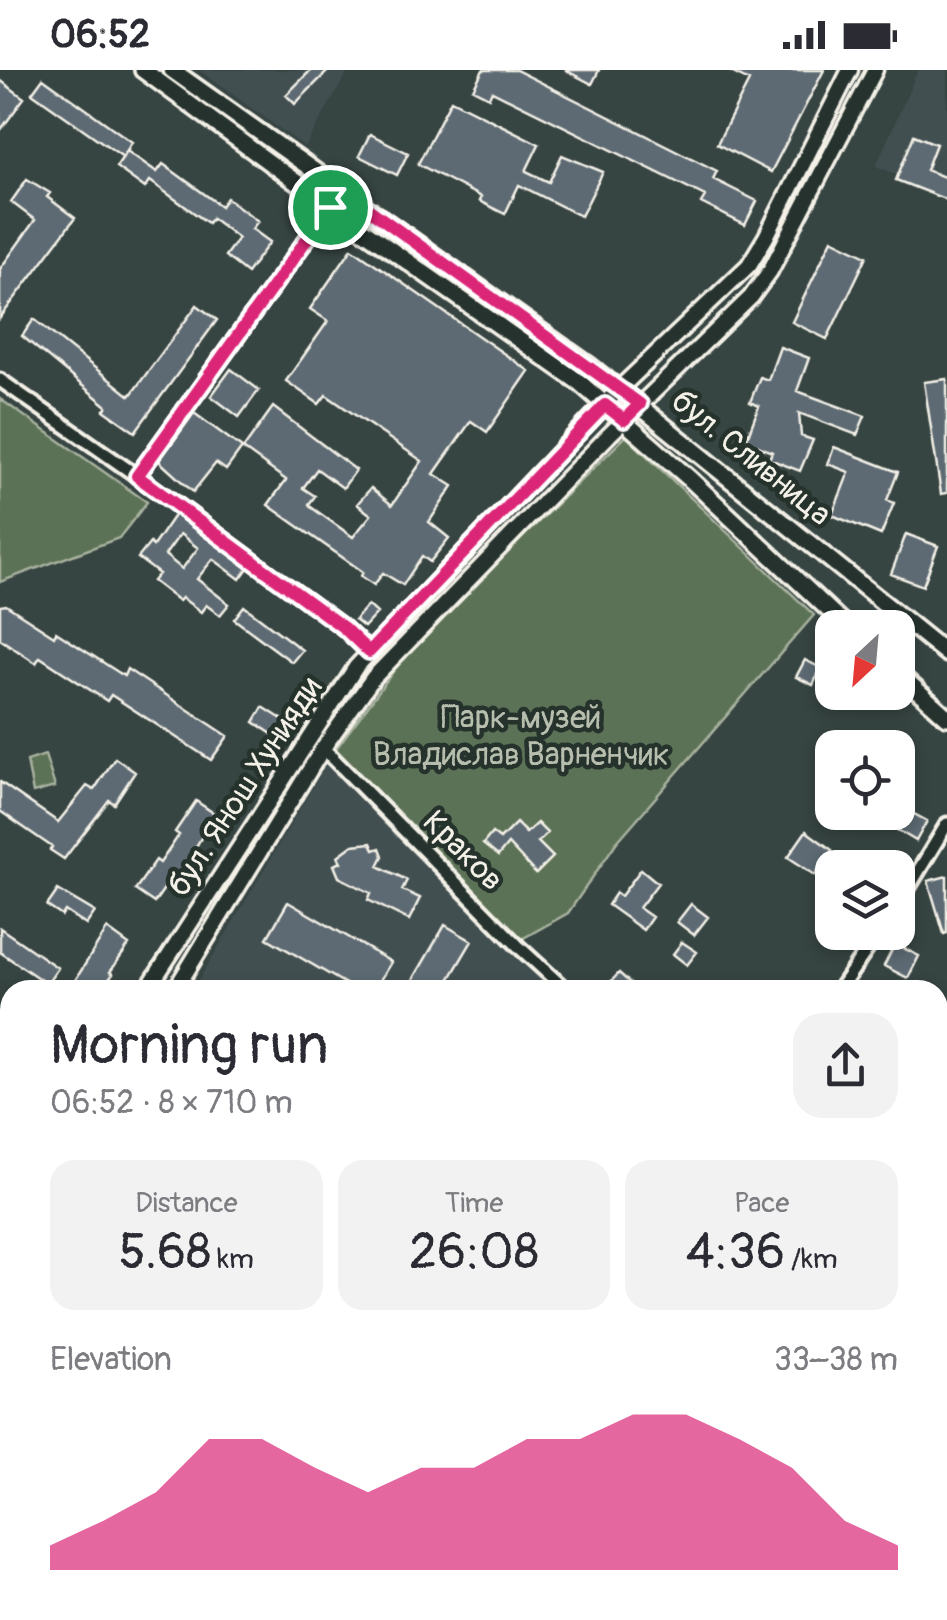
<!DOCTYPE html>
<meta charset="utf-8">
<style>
:root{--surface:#fff;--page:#f2f2f3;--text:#2b2b33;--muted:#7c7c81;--accent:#db2777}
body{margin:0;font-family:Pangolin,sans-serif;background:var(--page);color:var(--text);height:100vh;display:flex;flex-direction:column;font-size:38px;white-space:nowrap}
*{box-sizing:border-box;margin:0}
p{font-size:32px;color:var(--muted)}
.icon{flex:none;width:55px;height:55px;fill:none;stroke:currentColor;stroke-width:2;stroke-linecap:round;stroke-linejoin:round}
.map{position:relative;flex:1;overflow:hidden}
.details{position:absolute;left:0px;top:910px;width:948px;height:640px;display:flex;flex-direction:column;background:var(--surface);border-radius:30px 30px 0 0;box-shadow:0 5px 15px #0003}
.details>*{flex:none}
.needle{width:65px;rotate:206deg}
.buttons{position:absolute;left:815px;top:540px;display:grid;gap:20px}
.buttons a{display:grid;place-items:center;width:100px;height:100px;border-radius:20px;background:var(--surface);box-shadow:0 5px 15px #0003;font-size:50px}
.pin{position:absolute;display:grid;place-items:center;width:85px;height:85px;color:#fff;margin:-42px;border:5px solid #fff;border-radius:50%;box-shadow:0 2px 10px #0007}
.round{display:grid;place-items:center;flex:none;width:105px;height:105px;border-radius:30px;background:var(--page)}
.overview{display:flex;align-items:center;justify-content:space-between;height:170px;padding:0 50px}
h1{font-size:55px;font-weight:600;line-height:75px}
.metrics{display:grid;grid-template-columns:repeat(3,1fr);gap:15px;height:170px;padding:10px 50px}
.metrics div{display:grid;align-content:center;border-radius:25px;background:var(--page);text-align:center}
.metrics b{font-size:50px;font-weight:600}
.metrics small{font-size:28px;font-weight:400}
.metrics p{font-size:28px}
.chart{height:280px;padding:20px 50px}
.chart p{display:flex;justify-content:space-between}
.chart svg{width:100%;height:180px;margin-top:10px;fill:var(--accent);opacity:.7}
.status{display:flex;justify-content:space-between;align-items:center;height:70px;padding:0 50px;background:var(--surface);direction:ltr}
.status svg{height:28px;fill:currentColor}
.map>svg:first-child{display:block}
</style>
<div class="status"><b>06:52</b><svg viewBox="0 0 49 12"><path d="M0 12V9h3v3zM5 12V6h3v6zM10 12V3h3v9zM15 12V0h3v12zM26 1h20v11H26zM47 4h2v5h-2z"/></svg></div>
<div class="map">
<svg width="947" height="1550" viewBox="0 0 947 1550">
<rect width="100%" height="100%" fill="#364442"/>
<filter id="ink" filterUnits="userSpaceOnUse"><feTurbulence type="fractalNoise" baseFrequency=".01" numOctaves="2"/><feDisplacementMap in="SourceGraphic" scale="20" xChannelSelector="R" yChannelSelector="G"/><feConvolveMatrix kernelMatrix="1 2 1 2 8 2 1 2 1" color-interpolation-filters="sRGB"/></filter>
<g filter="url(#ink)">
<path fill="#424f51" d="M199 0H349L305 77Z
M918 0H947V125L876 96Z
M327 693 518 888 556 920H193Z
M938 1180 947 1184V1333L938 1343Z"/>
<path fill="#5b7256" stroke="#a8b29f" stroke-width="2.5" d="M0 329 147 432 119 468 0 512Z
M626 366 814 545 616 773 568 843 520 870 335 680 412 576Z
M45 685 55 717 33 723 27 691Z
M947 1404V1448L938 1459V1412Z"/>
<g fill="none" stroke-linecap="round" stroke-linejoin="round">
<path stroke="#8ca19c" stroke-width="4" d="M919 1550 922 1542"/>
</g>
<path fill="#5d6a73" stroke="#f4f1e8" stroke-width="2.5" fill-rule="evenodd" d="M311 0H329L295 34 286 25Z
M483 0H516L717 101 713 109 757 131 745 155 701 133 705 126 492 21 489 27 473 19Z
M565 0H599L592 14Z
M727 0H824L771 102 717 74 749 11Z
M43 8 132 72 123 87 32 23Z
M0 10 24 28 0 61Z
M451 30 539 74 526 101 549 112 562 85 603 102 581 146 519 115 505 144 479 131 481 127 418 94Z
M370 64 408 83 397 105 359 86Z
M914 65 936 74 926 100 947 108V130L896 110Z
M127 81 157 102 163 94 221 136 227 128 258 151 252 159 270 172 247 203 225 186 238 168 212 148 208 153 150 111 145 118 116 97Z
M27 109 50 123 47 127 75 148 0 248V199L35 150 11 132Z
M832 169 867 186 827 269 792 252Z
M352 178 529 301 487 362 471 351 434 404 453 416 429 452 449 468 430 492 422 486 403 515 383 503 374 515 361 506 363 502 268 435 286 410 243 379 273 337 356 400 343 418 317 399 303 418 315 426 309 434 311 437 353 467 371 445 357 434 371 418 392 435 422 391 326 325 319 334 286 311 328 251 310 239Z
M197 235 217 250 135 362 104 340 107 336 22 266 34 249 130 326Z
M780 277 809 288 797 321 865 346 857 365 799 343 801 366 813 370 800 401 769 389 772 382 746 371 759 336 750 332 760 307 768 310Z
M231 299 259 320 239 347 211 326Z
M947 309V423L941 424 924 312Z
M194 343 242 378 226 400 216 393 193 422 159 391Z
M834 377 898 402 887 430 894 433 881 465 832 445 849 402 828 394Z
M175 444 248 498 240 509 213 489 197 509 229 534 220 545 206 535 201 542 182 528 179 531 153 511 159 504 138 488 150 473 153 476ZM180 464 198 478 182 499 165 485Z
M906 464 938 476 923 516 891 504Z
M6 535 54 566 56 562 124 606 127 599 228 666 211 690 111 625 107 631 40 587 36 593 0 569V536Z
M368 535 377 543 364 557 355 550Z
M244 536 302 580 292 592 234 549Z
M805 590 821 598 813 615 796 607Z
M263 637 285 651 275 666 254 652Z
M115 688 135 702 114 734 109 730 64 789 50 780 52 777 0 741V712L58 752 87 716 94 720Z
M196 731 215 744 179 806 175 803 154 833 135 820 156 790 160 793 179 765 175 762Z
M903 738 927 751 916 771 867 742H901Z
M516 753 526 763 537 753 547 763 538 772 553 787 536 804 508 774 498 786 483 774 492 763 500 769Z
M806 761 832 780 815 805 788 787Z
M371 773 374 780 380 778 383 786 378 796 407 810 402 820 420 828 409 850 368 830 371 823 339 807 334 795 341 792 338 786 353 775Z
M641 799 658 813 639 838 652 847 643 860 608 835 616 823 621 826Z
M947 806V863L944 864 928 811Z
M58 820 95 842 86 855 65 841 62 846 47 836Z
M288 832 391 892 374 920H356L267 868Z
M691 834 708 847 694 865 677 852Z
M445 855 472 871 443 920H407Z
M0 858 58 898 47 914 0 882Z
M107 859 129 875 110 902 113 904 101 920H69Z
M682 872 697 882 687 895 673 884Z
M895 874 919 886 908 908 884 896Z
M619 903 638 920H603Z
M10 1018V1066L0 1081V1033Z
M0 1353 10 1360V1407L0 1421Z
M637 1540H672L665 1550Z
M725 1540H758L751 1550H717Z"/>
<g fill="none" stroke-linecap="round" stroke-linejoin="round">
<g stroke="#f4f1e8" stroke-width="19">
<path id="minor" d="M0 310 167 427 344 558 369 582
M137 406 342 120
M323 678 519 877 566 920
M898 835 947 754
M839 920 879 862
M938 1167 947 1171"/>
</g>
<g stroke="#f4f1e8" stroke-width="21">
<path id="tertiary" d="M147 920 356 597 620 318 749 195 766 167 850 0
M175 920 323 678 373 608 609 365 751 227 770 201 875 0
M0 1153 10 1138
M0 1195 10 1181"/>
</g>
<g stroke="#f4f1e8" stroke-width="22">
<path id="secondary" d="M143 0 330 137 579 312 691 410 848 558
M172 0 591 297 947 584
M898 603 947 647
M0 1153 10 1156
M938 1397 947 1388
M938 1472 947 1461
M938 1523 947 1527"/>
</g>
<use href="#minor" stroke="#26332d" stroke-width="11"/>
<use href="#tertiary" stroke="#26332d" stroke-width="14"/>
<use href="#secondary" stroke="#26332d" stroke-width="15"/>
</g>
</g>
<g fill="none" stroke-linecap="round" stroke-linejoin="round" filter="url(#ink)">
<g stroke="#fff" stroke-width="20">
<path id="route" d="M342 120 640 334 624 350 605 335 369 582 344 558 137 406Z"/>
</g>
<use href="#route" stroke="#db2777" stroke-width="12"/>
</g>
<g text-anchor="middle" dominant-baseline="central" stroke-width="9" stroke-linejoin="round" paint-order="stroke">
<g font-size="32" fill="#f4f1e8" stroke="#26332d">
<text transform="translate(751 388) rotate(39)">бул. Сливница</text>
<text transform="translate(245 717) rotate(-57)">бул. Янош Хунияди</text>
<text transform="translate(463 781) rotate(45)">Краков</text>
</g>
<g font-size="32" fill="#b7beae" stroke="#26332d">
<text x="521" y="648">Парк-музей<tspan x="521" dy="37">Владислав Варненчик</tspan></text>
</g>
</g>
</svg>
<div class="buttons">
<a><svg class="needle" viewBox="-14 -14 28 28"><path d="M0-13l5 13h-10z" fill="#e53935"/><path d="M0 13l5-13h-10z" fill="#7c7c81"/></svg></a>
<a><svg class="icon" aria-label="locate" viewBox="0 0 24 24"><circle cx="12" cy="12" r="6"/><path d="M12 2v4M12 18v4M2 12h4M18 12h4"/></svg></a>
<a><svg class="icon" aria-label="layers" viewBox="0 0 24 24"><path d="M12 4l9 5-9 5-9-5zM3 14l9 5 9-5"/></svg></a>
</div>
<div class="pin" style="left:330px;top:137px;background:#1e9e55"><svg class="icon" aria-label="arrive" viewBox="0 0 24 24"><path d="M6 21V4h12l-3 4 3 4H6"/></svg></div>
<section class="details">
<div class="overview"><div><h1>Morning run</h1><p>06:52 · 8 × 710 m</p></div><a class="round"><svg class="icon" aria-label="share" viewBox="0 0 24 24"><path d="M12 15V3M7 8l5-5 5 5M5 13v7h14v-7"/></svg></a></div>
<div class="metrics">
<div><p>Distance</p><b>5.68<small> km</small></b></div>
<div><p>Time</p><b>26:08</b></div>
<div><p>Pace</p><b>4:36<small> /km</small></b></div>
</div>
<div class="chart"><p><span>Elevation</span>33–38 m</p>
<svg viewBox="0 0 160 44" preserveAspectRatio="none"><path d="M0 44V38L10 32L20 25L30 12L40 12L50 19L60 25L70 19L80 19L90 12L100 12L110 6L120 6L130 12L140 19L150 32L160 38V44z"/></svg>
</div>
</section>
</div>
